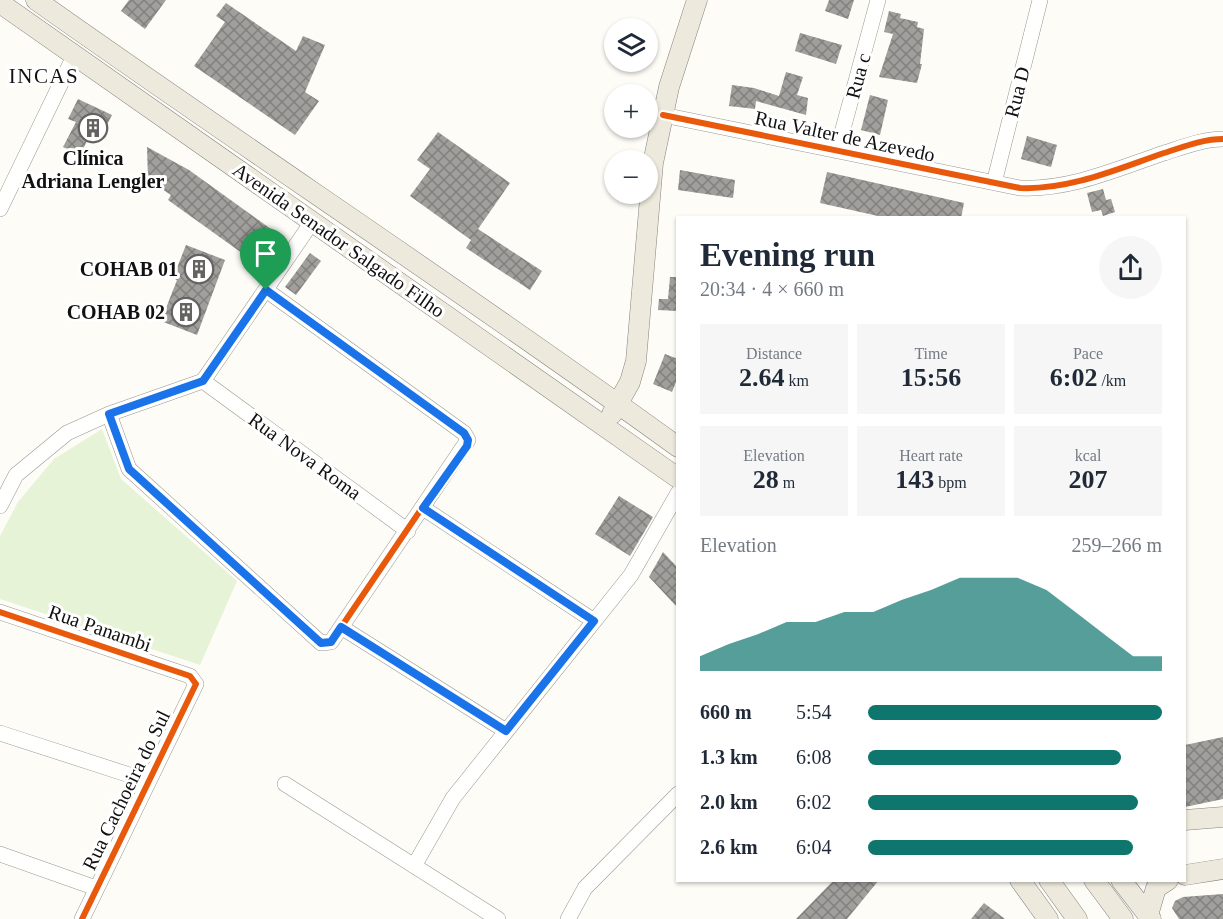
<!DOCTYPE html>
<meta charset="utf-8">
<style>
:root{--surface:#fff;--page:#f6f6f7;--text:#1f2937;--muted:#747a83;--accent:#0f766e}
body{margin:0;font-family:"Times New Roman",serif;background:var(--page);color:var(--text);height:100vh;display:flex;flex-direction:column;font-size:22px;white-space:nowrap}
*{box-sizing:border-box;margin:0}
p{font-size:20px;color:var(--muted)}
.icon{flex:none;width:33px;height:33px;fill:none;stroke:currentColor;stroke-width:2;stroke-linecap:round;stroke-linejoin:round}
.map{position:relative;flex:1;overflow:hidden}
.side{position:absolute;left:676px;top:216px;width:510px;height:666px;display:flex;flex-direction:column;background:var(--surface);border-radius:0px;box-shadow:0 2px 4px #0004}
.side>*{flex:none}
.fabs{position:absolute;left:604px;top:18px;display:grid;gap:12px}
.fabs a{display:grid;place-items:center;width:54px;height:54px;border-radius:50%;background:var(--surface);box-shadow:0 2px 4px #0004;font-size:30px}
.pin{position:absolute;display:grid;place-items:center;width:51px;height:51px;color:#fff;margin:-62px -26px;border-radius:50% 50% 50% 0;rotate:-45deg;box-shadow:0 0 6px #0007}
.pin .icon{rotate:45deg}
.round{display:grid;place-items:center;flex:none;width:63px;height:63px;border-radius:32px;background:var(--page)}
.head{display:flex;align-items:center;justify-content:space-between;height:102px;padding:0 24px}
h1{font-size:33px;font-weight:600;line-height:45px}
.figures{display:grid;grid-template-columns:repeat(3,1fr);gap:9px;height:102px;padding:6px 24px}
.figures div{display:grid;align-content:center;border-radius:0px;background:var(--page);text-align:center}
.figures b{font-size:26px;font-weight:600}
.figures small{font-size:16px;font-weight:400}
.figures p{font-size:16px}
.chart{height:168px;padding:12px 24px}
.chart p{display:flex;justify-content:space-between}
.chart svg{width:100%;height:108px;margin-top:6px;fill:var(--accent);opacity:.7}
ul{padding:0 24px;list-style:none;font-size:20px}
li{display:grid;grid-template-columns:96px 72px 1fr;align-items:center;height:45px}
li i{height:15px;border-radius:8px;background:var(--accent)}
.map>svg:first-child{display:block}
</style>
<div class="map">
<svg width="1223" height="919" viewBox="0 0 1223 919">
<defs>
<pattern id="building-cross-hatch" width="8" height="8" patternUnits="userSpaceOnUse" patternTransform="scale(1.5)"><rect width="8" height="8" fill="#a19f9c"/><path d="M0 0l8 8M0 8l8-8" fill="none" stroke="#82807e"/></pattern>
</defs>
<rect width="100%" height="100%" fill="#fdfcf7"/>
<path fill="#e7f3d7" d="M102 429 121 479 237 581 200 665 0 599V536L18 502 54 459Z"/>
<path fill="url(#building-cross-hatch)" d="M129 0H166L145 29 121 11Z
M829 0H854L848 19 825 11Z
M226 3 296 51 303 36 325 45 305 92 319 101 295 135 194 66 225 22 216 16Z
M889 11 901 14 900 18 918 22 917 27 924 29 920 64H922L917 83 879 77 893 34 884 32Z
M800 33 842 45 836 64 795 51Z
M786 72 803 77 797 95 808 98 806 115 756 101 755 109 729 106 732 85 754 88 779 96Z
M870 95 888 100 880 135 861 130Z
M78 99 112 115 99 140 90 135 80 155 63 147 76 122 68 119Z
M438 132 510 183 478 229 542 271 530 290 466 248 471 240 410 196 430 169 417 160Z
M1027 136 1057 145 1051 167 1021 159Z
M147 147 189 170 282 237 260 266 168 200 171 195 148 180Z
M680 170 735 180 733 198 678 190Z
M827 172 964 203 961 218H887L820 203Z
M1103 189 1106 200 1111 199 1115 212 1103 216 1101 210 1092 212 1087 193Z
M186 245 225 260 197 335 161 321 177 280 173 278Z
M310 253 321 261 296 295 285 287Z
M670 277H678V311L658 310 659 299H668Z
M665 354 678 359V377L672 392 653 384Z
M619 496 653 517 630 556 595 534Z
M663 552 678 568V608L649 577Z
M1223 737V799L1185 807V745Z
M834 880H879L847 919H796Z
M1223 894V919H1179L1172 908 1175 901 1183 897Z
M984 903 1005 919H971Z"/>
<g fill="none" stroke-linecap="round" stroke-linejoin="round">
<g stroke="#979795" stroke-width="16">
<path id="minor" d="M663 115 1020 188C1070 190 1117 169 1164 153 1183 147 1203 139 1223 139
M837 151 878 0
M994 183 1040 0
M0 209 75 54
M203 381 408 531
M109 414 129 469 321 643 331 642 468 440 464 433 266 290
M0 506 16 475 67 433 109 414 203 381 312 222
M423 508 594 621
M0 612 190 676 196 684 82 919
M341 627 506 731
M0 733 148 781
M285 784 498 919
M0 854 96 888
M414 866 453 798 631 575 678 493
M568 919 585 888 678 794"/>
</g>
<g stroke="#858482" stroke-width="21">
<path id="major" d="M36 0C249 151 467 294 678 447
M0 3 678 478
M612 414 630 382 636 361 653 163 669 87 697 0
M1185 820 1223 817
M1185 875 1223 869
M1020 880 1048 919
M1049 880 1077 919
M1094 880 1123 919
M1121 880 1151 919
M1148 915 1156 888 1168 880"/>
</g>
<use href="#minor" stroke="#fffffe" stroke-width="15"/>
<use href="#major" stroke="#ede9dc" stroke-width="20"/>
<g stroke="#fff" stroke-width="10">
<path id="cycleway" d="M663 115 1020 188C1070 190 1117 169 1164 153 1183 147 1203 139 1223 139
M109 414 129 469 321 643 331 642 468 440 464 433 266 290
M0 612 190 676 196 684 82 919"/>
</g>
<use href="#cycleway" stroke="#e8590c" stroke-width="6"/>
</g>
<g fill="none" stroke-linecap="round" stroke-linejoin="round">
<g stroke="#fff" stroke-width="12">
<path id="route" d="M266 290 464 433 468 440 467 446 423 508 594 621 506 731 341 627 331 642 321 643 129 469 109 414 203 381Z"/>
</g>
<use href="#route" stroke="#1a73e8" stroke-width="8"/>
</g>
<defs>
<g id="building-ring" transform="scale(1.5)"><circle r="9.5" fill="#fff" stroke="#646362" stroke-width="1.5"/><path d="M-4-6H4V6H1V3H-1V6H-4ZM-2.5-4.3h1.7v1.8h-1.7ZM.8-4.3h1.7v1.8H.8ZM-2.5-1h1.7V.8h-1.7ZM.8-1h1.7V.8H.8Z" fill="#646362"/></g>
</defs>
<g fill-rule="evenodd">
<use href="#building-ring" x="93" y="128"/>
<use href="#building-ring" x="199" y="269"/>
<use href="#building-ring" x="186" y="312"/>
</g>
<g text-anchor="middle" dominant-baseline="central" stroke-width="6" stroke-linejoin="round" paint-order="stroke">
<g font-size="20" fill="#111" stroke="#fff">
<text transform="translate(858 76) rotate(-75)">Rua c</text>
<text transform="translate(1017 92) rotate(-76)">Rua D</text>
<text transform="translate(845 136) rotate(12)">Rua Valter de Azevedo</text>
<text transform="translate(339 240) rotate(35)">Avenida Senador Salgado Filho</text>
<text transform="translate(305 456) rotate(36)">Rua Nova Roma</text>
<text transform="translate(100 628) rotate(19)">Rua Panambi</text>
<text transform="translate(126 790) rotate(-64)">Rua Cachoeira do Sul</text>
</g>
<g font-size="20" font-weight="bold" fill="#111" stroke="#fff" text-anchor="end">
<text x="93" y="158" text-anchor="middle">Clínica<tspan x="93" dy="23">Adriana Lengler</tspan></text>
<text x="178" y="269">COHAB 01</text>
<text x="165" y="312">COHAB 02</text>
</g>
<g font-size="21" letter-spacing="1.5" fill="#111" stroke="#fff">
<text x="44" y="76">INCAS</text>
</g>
</g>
</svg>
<div class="fabs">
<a><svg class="icon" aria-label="layers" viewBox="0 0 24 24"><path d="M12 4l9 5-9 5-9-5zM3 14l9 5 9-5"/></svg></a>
<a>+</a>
<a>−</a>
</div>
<div class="pin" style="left:266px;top:290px;background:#1e9e55"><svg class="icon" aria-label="arrive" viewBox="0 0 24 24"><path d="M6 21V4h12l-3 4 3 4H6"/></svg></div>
<section class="side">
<div class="head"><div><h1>Evening run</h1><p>20:34 · 4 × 660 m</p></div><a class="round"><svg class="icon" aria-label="share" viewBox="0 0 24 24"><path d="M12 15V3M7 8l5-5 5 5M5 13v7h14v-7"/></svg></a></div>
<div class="figures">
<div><p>Distance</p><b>2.64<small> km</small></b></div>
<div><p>Time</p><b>15:56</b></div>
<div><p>Pace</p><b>6:02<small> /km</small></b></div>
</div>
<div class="figures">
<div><p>Elevation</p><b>28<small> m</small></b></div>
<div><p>Heart rate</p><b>143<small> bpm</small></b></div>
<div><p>kcal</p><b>207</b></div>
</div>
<div class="chart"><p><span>Elevation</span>259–266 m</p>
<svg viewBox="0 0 160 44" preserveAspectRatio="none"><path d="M0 44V38L10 33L20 29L30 24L40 24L50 20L60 20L70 15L80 11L90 6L100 6L110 6L120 11L130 20L140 29L150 38L160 38V44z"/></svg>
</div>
<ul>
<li><b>660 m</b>5:54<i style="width:100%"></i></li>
<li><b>1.3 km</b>6:08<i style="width:86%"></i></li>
<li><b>2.0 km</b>6:02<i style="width:92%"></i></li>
<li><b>2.6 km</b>6:04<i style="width:90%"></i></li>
</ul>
</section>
</div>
